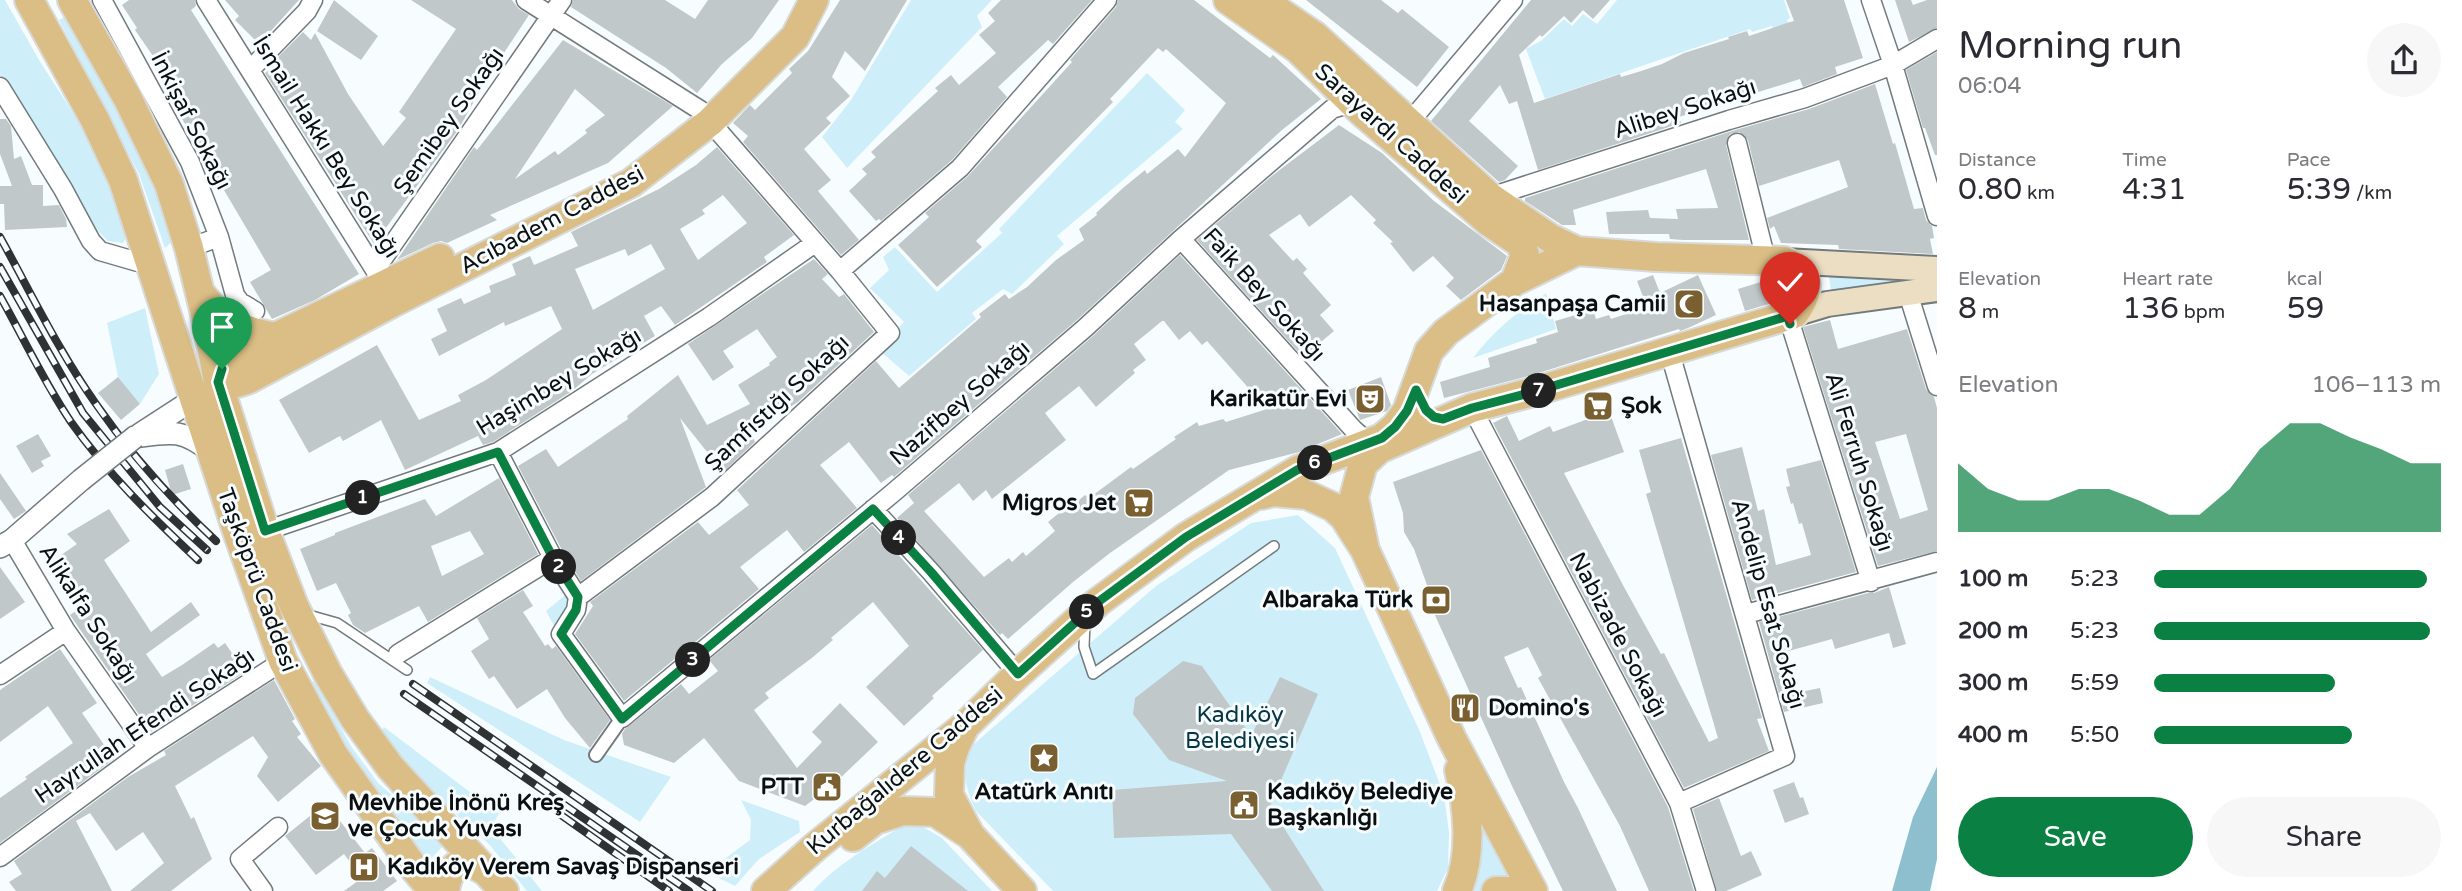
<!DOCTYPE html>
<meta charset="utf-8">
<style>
:root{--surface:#fff;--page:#f7f7f7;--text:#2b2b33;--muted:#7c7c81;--accent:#0b8043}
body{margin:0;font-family:"Varela Round",sans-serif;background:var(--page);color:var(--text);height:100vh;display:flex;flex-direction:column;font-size:26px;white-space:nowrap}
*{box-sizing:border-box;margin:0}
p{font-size:23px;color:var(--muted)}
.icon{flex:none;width:38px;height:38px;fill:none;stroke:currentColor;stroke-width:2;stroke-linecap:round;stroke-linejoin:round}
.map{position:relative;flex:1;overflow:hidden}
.panel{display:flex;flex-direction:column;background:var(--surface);width:525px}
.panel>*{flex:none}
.pin{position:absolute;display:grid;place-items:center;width:60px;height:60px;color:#fff;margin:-72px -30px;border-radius:50% 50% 50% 0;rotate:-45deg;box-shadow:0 0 7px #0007}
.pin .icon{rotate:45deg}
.km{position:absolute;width:35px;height:35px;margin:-18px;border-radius:50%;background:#222;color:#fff;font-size:19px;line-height:35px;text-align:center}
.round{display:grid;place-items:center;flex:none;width:74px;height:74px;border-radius:37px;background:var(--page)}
.head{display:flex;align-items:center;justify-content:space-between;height:119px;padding:0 21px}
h1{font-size:38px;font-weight:600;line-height:52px}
.stats{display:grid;grid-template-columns:repeat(3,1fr);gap:10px;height:119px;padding:7px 21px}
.stats div{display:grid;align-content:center}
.stats b{font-size:30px;font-weight:600}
.stats small{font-size:19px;font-weight:400}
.stats p{font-size:19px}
.chart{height:196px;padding:14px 21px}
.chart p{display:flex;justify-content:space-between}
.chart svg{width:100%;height:126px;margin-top:7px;fill:var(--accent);opacity:.7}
.button{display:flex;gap:14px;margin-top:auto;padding:14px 21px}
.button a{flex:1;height:80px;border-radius:42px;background:var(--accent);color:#fff;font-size:28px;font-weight:600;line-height:80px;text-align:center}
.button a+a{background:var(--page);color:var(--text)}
ul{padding:0 21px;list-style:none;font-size:23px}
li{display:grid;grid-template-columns:112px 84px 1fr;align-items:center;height:52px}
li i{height:18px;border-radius:9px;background:var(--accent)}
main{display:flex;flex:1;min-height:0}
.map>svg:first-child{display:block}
</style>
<main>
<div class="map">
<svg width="1937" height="891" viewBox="0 0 1937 891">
<rect width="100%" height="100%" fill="#f7fdff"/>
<path fill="#ceeffa" d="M0 0H5L39 60 89 138 129 234 123 243 108 241 94 227 41 144 0 75Z
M911 0H992L977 16 982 27 847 168 822 137 851 100Z
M1617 0H1784L1790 18 1787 20 1798 50 1780 56 1772 26 1752 32 1750 29 1545 99 1526 49 1542 40 1564 19 1572 26 1583 14 1597 24Z
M69 14 135 133 175 239 165 248 139 174 59 20Z
M1147 73 1185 110 1175 122 1183 129 1057 236 1064 244 1012 294 1003 289 972 313 976 319 909 376 879 350 904 322 870 288 889 270 883 257 895 247 937 292 1002 233 999 229Z
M1828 272 1906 276 1907 284 1832 295Z
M1546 293 1556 329 1473 358C1493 331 1518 311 1546 293Z
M145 308 159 374 140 404 118 377 107 323Z
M1298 515 1335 548 1420 732 1444 795 1449 832 1448 868 1437 891H1053L976 811C964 786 961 769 974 744L1156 586 1251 523Z
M570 591 574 598 558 633 546 611Z
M301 674 317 684 351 746 378 783 446 843 425 865 361 781Z
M430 677 564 740 671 777 640 822 427 683Z
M384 727 499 814 491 827 542 891H527L489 844 408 770 379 734Z
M741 800 799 821 800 832 759 859 735 886 707 872 750 840 751 820Z
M1481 809 1519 879 1488 885 1480 891H1474L1479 868Z
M901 827H923L942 838 992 891H813C836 865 871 845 901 827Z"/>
<path fill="#8ebfcf" d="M1937 767V859L1930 891H1892L1913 817Z"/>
<path fill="#c1c8ca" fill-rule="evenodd" d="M129 0H195L196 6 191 10 359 274 315 300 272 319 250 282 271 270 181 117 191 111 135 30 137 28 122 5Z
M225 0H299L259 44 235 20 239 16Z
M334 0 378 36 361 60 317 31Z
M411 0H512L519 9 529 15 486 80 458 130 374 244 265 73 278 63 275 60 303 32 311 40 315 33 348 94 383 146 406 118 399 112 456 29Z
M573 0H665L695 19 708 0H779L752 38 722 64 697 93 666 68 571 7Z
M840 0H907L865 71 845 51 832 77 850 96 826 118 831 123 804 149 831 180 818 191 859 240 841 255 743 142 748 136 733 123 750 105 755 110 792 73 789 69 808 51Z
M1001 0H1092L1053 44 1048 40 998 87 1007 97 952 160 881 221 879 219 876 221 849 191 867 174 862 169 876 157 871 152 938 91 935 88 951 75 959 85 996 53 979 35 995 21 988 13Z
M1118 0H1194L1270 58 1273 55 1321 99 1282 130 1077 320 894 477 892 475 881 483 849 442 820 465 857 508 804 552 787 530 740 567 759 589 624 701 575 634 593 606 590 602 698 522 709 535 749 505 737 490 876 361 899 388 981 317 979 314 1005 294 1009 299 1027 287 1056 260 1084 240 1079 229 1097 215 1096 213 1123 188 1145 170 1147 174 1178 149 1185 157 1226 103 1166 49 1163 52 1158 48 1110 99 1113 102 976 241 982 247 937 287 898 245 929 217 925 213 968 176 1072 62 1070 60 1116 7Z
M1306 0H1381L1398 13 1402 9 1449 47 1417 87Z
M1531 0H1610L1593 19 1583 10 1571 23 1564 16 1542 37 1540 35 1519 55 1534 103 1620 74 1621 77 1638 72 1662 64 1684 53 1729 39 1728 37 1747 31 1749 36 1790 22 1794 21 1786 0H1844L1863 58 1835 67 1837 74 1803 87 1800 79 1679 117 1681 123 1538 170 1517 101 1509 104 1500 85 1469 121 1518 166 1505 180 1499 182 1431 121Z
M1895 0H1911L1913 5 1927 0H1937V28L1909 42Z
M563 40 673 106 608 163 490 215 497 220 447 243 441 241 433 243 397 260 474 147 477 150ZM575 89 605 115 585 130 587 133 558 155 555 151 515 179Z
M1937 52V155H1935L1925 128H1923L1906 70Z
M1875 84 1893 144 1895 143 1914 209 1923 208 1926 220 1932 226 1934 238 1930 239 1933 254 1839 249 1838 245 1781 243 1774 226 1770 229 1767 218 1848 187 1839 160 1759 186 1748 140 1739 132 1730 134 1726 145 1749 240H1683L1670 239 1669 234H1609L1606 212 1648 210 1650 218 1678 219 1676 209 1718 208 1706 169 1573 210 1576 225H1562L1525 201V198L1732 131 1809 109Z
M0 119H6L11 126 14 159 21 156 32 185H43V206L59 205 66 219 67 227 5 230 4 204H0V186H12L0 154Z
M1339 125 1382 153 1434 201 1507 256 1501 270 1461 300 1446 286 1454 278 1433 256 1413 272 1390 243 1393 242 1373 223 1376 220 1351 195 1309 227 1300 214 1269 235 1293 261 1297 258 1307 269 1303 273 1331 305 1320 315 1334 331 1303 357 1197 240 1273 175Z
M717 147 794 235 764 257 767 262 675 325 661 306 644 316 655 336 592 374 572 391 493 442 483 445 478 436 405 470 381 420 343 441 340 436 309 453 279 400 377 345 419 420 461 401 458 395 486 380 562 329 551 306 505 326 504 322 439 356 431 339 447 331 437 309 461 298 464 304 491 292 489 286 516 275 512 264 530 256 534 265 578 246 571 232 659 189 696 165ZM723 195 747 223 698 260 680 229 705 214 702 210ZM651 244 665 269 593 310 575 269 625 249 628 256Z
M1180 255 1342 434 1299 452 1229 470 1110 553 1073 582 1008 639 1002 633 1000 635 897 518 914 503 908 495 1093 336ZM1162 321H1164L1179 340 1190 331 1202 345 1207 341 1267 409 1226 422 1223 419 1199 426 1197 422 1174 437 1176 439 1133 469 1131 467 1089 498 1085 495 1072 506 1070 504 1048 522 1055 531 1040 544 1026 556 1023 552 1012 562 1009 558 984 577 924 511 959 483 973 501 986 490 992 499 1012 483 1066 440 1045 413 1079 386 1096 407 1135 373 1133 370 1146 360 1134 344Z
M814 259 828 274 822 279 839 297 844 294 874 332 798 402 751 432 755 442 723 472 680 418 706 487 581 581 563 552 518 466 546 449 558 467 628 419 627 416 678 375 707 425 750 404 738 385 770 365 769 363 777 357 757 329 723 351 734 367 713 381 688 344Z
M1653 275 1660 293 1698 275 1716 315 1688 328 1680 331 1679 329 1529 376 1444 398 1440 382 1490 367 1488 358 1537 343 1536 339 1558 332 1555 321 1593 310 1596 319 1609 315 1611 319 1647 307 1637 281Z
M1777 277 1783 300 1745 311 1738 289Z
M1830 320 1838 349 1907 329 1926 389 1934 397 1937 408V551L1878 566 1803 327ZM1906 434 1928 510 1900 519 1875 442Z
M118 377 140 404 121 420 98 393Z
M1381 377 1391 405 1387 411 1360 420 1348 390Z
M1609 411 1624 452 1564 473 1624 587 1661 654 1664 653 1709 742 1718 738 1646 494 1651 492 1639 450 1681 438 1762 718 1757 719 1769 751 1684 788 1493 423 1507 416 1519 441 1550 426 1553 432Z
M38 434 51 456 41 461 44 466 32 473 16 446Z
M1742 447 1758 511 1764 509 1776 565 1811 555 1802 523 1799 524 1793 503 1791 504 1786 487 1790 486 1786 469 1821 460 1856 572 1752 600 1711 455Z
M1481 450 1668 807 1694 891H1649L1620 826 1538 678 1542 675 1528 647 1504 657 1518 688 1521 687 1564 782 1578 808 1617 891H1563L1512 786 1434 613 1436 610 1414 549 1404 532 1403 513 1393 482Z
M183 464 191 489 172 495 165 470Z
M0 473 26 511 14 519 0 499Z
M499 478 538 554 428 622 419 606 365 633 353 625 348 615 351 613 336 583 317 591 300 549 335 535V533L425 499 436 516ZM470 531 484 554 442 576 431 546Z
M109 509 130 541 104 560 151 632 191 602 200 615 146 654 162 677 182 665 214 643 218 648 225 643 245 672 151 732 70 615 77 610 48 564 77 544 67 534Z
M872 525 983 650 932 696 934 698 904 726 866 687 909 646 873 602 831 638 833 640 813 657 765 693 769 698 754 710 797 768 822 742 812 732 840 703 878 742 835 783 805 806 739 781 704 738 674 763 624 745 622 734 625 729 681 684 689 694 718 671 709 660Z
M0 567 25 602 0 619Z
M1889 587 1906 644 1893 648 1889 633 1835 649 1832 639 1785 652 1795 693 1820 688 1823 703 1784 712 1759 622 1868 593H1874Z
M523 590 533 606 523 612 545 646 548 644 552 649 556 646 610 720 590 748 565 718 547 689 517 709 494 676 489 679 471 651 489 639 477 618Z
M60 649 97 703 82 713 114 759 0 843V798L27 779 25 777 73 743 48 706 0 742V690Z
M1183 661 1202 666 1251 736 1280 677 1318 694 1270 806 1324 891H1272L1231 834 1114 838 1112 790 1227 781 1169 760 1133 714 1135 698Z
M274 680 295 719 292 721 301 734 297 737 321 766 278 802 257 776 268 757 253 736 175 786 191 819 194 817 212 859 171 891H130L164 863 143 832 116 851 90 813 76 821 112 891H16L9 882 22 874 14 861 128 777 166 755 164 751Z
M1794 782 1800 798 1803 797 1809 814 1785 823 1773 790Z
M1719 798 1741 856 1751 851 1762 875 1726 891H1717L1693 809Z
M326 803 365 853 372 848 397 881 383 891H344L362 878 344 854 316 875 285 836Z
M911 846 968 891H862L877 871 885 878Z"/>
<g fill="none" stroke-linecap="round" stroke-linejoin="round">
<g stroke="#737a7c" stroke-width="12">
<path id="service" d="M305 614 337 623 407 670
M1085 621 1084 647 1093 674 1274 546"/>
</g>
<g stroke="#737a7c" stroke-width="16">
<path id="pedestrian" d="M596 755 622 718"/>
</g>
<g stroke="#737a7c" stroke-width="21">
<path id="minor" d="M102 0 190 162 219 237 189 248
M206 0 375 270 386 292
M526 0 700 110 840 271 890 333 712 497 578 597 576 610 561 634 622 718 894 492 1085 328 1181 239 1332 109 1345 105 1360 112
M1871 0 1893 65 1937 216
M250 70 307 11 313 0
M0 87 63 189 91 241 100 251 138 262 149 261
M1408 124 1513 0
M1737 143 1766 260
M1490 197 1729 120 1805 98 1893 65 1937 39
M219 237 235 295 240 302 255 311
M1181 239 1354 430 1370 444
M375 270 562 0
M840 271 960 168 1107 0
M1908 293 1937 386
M1788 316 1871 582
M1670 353 1785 756 1679 803
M1472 408 1679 803 1706 891
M498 452 553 558 578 597
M873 509 931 572 1018 674
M265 531 498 452 709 317 815 243
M12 540 66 631 148 748
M1746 614 1937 562
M398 654 553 558
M0 675 66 631
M0 857 148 748 283 661
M263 891 240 859 278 827"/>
</g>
<g stroke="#737a7c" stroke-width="24">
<path id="tertiary" d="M140 434 194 399
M135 437C170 432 182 428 211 452
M0 547 12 540 81 480"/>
</g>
<g stroke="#737a7c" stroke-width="28">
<path id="secondary" d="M1784 261 1937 269
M1794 314 1827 304 1937 289"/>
</g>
<g stroke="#d8d9d9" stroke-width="32">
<path id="primary" d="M29 0 95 120 123 180 238 534 283 661 333 754 414 868 433 891
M72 0 128 99 169 184 189 248 206 318 218 382 265 531 294 606 328 674 355 719 391 768 504 891
M1228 0 1298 49 1363 113 1489 222 1520 243 1525 255 1515 281
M1262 0 1315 36 1490 197 1550 238 1577 251 1656 257 1784 261C1811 273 1811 291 1794 314L1533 392 1472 408 1379 449 1363 464 1354 497 1365 550
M202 295C223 323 242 331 276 337
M218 382C230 386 238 383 249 379L392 303 631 183 710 122 795 37 814 0
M218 382 222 369 242 353 440 258
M1261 495 1274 492 1307 495 1333 507 1344 517 1365 550 1452 739 1533 891
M964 728 955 747 950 763 949 795 969 833
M853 837 875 820 903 811 935 812 970 835 1022 891
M445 891C450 858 466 858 490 874
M766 891 815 847 966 725 1018 674 1098 602 1186 537 1298 470 1382 438 1395 427 1407 411 1429 351 1446 332 1515 281 1577 251
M1457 891C1473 855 1468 807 1459 770
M1496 891H1511"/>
</g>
<use href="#service" stroke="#fff" stroke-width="9"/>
<use href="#pedestrian" stroke="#fff" stroke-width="12"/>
<use href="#minor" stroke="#fff" stroke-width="18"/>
<use href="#tertiary" stroke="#fff" stroke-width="21"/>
<use href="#secondary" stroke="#ecdec2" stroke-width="24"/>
<use href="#primary" stroke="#dabe85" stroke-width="28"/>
<g stroke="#2f3233" stroke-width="8">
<path id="rail" d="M0 237C31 293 59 352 96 404 132 456 170 498 216 541
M0 267 83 413 160 507 207 550
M0 296C23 337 44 382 71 422 107 473 152 517 198 560
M413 684 712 891
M404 694 689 891
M561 815 669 891"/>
</g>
<use href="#rail" stroke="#f7fdff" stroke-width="5" stroke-dasharray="16" stroke-linecap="butt"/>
<g stroke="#737a7c" stroke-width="24" stroke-linecap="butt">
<path id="tertiary-bridge" d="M81 480 135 437"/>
</g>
<use href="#tertiary-bridge" stroke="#fff" stroke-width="21"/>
</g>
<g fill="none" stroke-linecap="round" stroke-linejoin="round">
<g stroke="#fff" stroke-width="14">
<path id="route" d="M222 369 218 382 265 531 498 452 553 558 578 597 576 610 561 634 622 719 873 509 931 572 1018 674 1098 602 1186 537 1297 470 1382 438 1395 427 1407 411 1416 390 1426 410 1434 417 1443 419 1472 408 1533 392 1788 316 1790 324"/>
</g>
<use href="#route" stroke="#0b8043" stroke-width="9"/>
</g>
<defs>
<g id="mosque-square" transform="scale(1.575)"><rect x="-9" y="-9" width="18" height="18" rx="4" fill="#7a6031" stroke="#f7fdff"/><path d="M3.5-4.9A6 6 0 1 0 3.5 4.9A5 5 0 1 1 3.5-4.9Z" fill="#fff"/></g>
<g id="theatre-square" transform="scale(1.575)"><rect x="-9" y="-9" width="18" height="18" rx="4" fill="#7a6031" stroke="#f7fdff"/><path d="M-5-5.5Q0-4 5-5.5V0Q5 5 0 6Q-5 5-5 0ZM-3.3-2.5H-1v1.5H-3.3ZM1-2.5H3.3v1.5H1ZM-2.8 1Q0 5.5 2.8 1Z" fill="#fff"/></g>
<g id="supermarket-square" transform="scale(1.575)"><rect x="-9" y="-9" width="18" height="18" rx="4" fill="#7a6031" stroke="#f7fdff"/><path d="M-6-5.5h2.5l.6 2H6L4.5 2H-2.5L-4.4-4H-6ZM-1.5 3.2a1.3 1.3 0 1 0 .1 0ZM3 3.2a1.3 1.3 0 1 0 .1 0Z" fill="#fff"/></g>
<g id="bank-square" transform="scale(1.575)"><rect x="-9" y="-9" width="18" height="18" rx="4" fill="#7a6031" stroke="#f7fdff"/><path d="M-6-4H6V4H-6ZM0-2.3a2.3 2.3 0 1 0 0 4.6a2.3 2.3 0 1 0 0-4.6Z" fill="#fff"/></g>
<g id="restaurant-square" transform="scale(1.575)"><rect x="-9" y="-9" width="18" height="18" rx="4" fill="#7a6031" stroke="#f7fdff"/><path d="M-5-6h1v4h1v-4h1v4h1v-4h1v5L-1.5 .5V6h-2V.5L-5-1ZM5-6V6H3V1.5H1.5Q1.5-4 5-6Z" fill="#fff"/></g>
<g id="sight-square" transform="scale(1.575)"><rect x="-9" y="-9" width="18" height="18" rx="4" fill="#7a6031" stroke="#f7fdff"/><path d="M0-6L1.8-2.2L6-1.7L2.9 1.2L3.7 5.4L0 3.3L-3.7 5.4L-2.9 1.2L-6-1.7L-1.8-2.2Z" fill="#fff"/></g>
<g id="civic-square" transform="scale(1.575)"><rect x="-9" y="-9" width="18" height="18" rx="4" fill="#7a6031" stroke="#f7fdff"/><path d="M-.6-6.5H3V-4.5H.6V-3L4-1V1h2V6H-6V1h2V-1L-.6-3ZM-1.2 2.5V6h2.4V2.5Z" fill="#fff"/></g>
<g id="school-square" transform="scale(1.575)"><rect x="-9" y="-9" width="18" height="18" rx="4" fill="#7a6031" stroke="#f7fdff"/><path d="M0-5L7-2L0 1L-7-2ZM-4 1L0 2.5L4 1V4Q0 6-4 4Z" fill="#fff"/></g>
<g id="hospital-square" transform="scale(1.575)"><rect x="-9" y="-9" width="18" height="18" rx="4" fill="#7a6031" stroke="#f7fdff"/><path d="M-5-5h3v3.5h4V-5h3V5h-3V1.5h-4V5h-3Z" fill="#fff"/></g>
</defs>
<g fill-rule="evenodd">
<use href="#mosque-square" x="1689" y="304"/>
<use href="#theatre-square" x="1370" y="399"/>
<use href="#supermarket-square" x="1598" y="406"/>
<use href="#supermarket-square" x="1139" y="503"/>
<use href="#bank-square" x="1436" y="600"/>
<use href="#restaurant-square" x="1465" y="708"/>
<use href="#sight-square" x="1044" y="758"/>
<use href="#civic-square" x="827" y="787"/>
<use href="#civic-square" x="1244" y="805"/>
<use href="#school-square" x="325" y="816"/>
<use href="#hospital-square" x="364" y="867"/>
</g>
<g text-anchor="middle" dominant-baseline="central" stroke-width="6" stroke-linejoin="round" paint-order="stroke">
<g font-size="23" fill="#0c0f10" stroke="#f7fdff">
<text transform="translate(1685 109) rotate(-18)">Alibey Sokağı</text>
<text transform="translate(191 121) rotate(63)">İnkişaf Sokağı</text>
<text transform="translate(449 121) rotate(-55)">Şemibey Sokağı</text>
<text transform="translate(1391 134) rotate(42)">Sarayardı Caddesi</text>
<text transform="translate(326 147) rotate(58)">İsmail Hakkı Bey Sokağı</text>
<text transform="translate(552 220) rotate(-28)">Acıbadem Caddesi</text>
<text transform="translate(1264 295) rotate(48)">Faik Bey Sokağı</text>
<text transform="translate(559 382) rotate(-31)">Haşimbey Sokağı</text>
<text transform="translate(777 403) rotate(-43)">Şamfıstığı Sokağı</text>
<text transform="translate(960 403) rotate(-41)">Nazifbey Sokağı</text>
<text transform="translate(1859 462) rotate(73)">Ali Ferruh Sokağı</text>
<text transform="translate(257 580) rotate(70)">Taşköprü Caddesi</text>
<text transform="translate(1768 604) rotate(74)">Andelip Esat Sokağı</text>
<text transform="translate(88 614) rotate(57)">Alikalfa Sokağı</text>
<text transform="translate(1618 635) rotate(62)">Nabizade Sokağı</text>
<text transform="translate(145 726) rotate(-34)">Hayrullah Efendi Sokağı</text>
<text transform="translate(905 771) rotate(-40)">Kurbağalıdere Caddesi</text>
</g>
<g font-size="23" font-weight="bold" fill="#0c0f10" stroke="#f7fdff" text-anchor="end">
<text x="1666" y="304">Hasanpaşa Camii</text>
<text x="1347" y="399">Karikatür Evi</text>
<text x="1621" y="406" text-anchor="start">Şok</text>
<text x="1116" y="503">Migros Jet</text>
<text x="1413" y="600">Albaraka Türk</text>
<text x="1488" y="708" text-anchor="start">Domino's</text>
<text x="804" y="787">PTT</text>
<text x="1044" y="792" text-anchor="middle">Atatürk Anıtı</text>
<text x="1267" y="792" text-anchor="start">Kadıköy Belediye<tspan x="1267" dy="26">Başkanlığı</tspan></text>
<text x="348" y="803" text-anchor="start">Mevhibe İnönü Kreş<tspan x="348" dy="26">ve Çocuk Yuvası</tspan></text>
<text x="387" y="867" text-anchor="start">Kadıköy Verem Savaş Dispanseri</text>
</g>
<g font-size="23" fill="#053541" stroke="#f7fdff">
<text x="1240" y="715">Kadıköy<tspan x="1240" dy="26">Belediyesi</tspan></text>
</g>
</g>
</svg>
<div class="pin" style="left:222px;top:369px;background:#1e9e55"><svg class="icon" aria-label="arrive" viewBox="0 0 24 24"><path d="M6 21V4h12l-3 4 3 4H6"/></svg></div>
<div class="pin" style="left:1790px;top:324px;background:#d93025"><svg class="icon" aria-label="check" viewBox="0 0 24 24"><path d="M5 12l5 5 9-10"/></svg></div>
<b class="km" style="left:363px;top:498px">1</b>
<b class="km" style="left:559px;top:567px">2</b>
<b class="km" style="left:693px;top:660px">3</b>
<b class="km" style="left:899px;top:538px">4</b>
<b class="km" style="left:1087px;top:612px">5</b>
<b class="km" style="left:1315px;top:463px">6</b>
<b class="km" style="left:1539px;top:391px">7</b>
</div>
<section class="panel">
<div class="head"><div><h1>Morning run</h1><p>06:04</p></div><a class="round"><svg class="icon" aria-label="share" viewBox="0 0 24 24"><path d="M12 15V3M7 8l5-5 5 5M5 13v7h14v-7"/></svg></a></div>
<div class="stats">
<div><p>Distance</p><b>0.80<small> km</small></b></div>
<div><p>Time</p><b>4:31</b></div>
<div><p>Pace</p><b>5:39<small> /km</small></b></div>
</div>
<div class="stats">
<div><p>Elevation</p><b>8<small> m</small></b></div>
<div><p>Heart rate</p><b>136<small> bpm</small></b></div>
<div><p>kcal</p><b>59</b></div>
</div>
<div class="chart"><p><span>Elevation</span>106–113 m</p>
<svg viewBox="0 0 160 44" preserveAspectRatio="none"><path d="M0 44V20L10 29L20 33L30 33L40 29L50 29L60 33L70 38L80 38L90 29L100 15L110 6L120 6L130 11L140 15L150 20L160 20V44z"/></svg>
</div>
<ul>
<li><b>100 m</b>5:23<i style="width:95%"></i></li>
<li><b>200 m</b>5:23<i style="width:96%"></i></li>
<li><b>300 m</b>5:59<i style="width:63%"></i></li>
<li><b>400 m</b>5:50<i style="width:69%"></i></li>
</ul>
<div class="button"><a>Save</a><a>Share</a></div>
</section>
</main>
